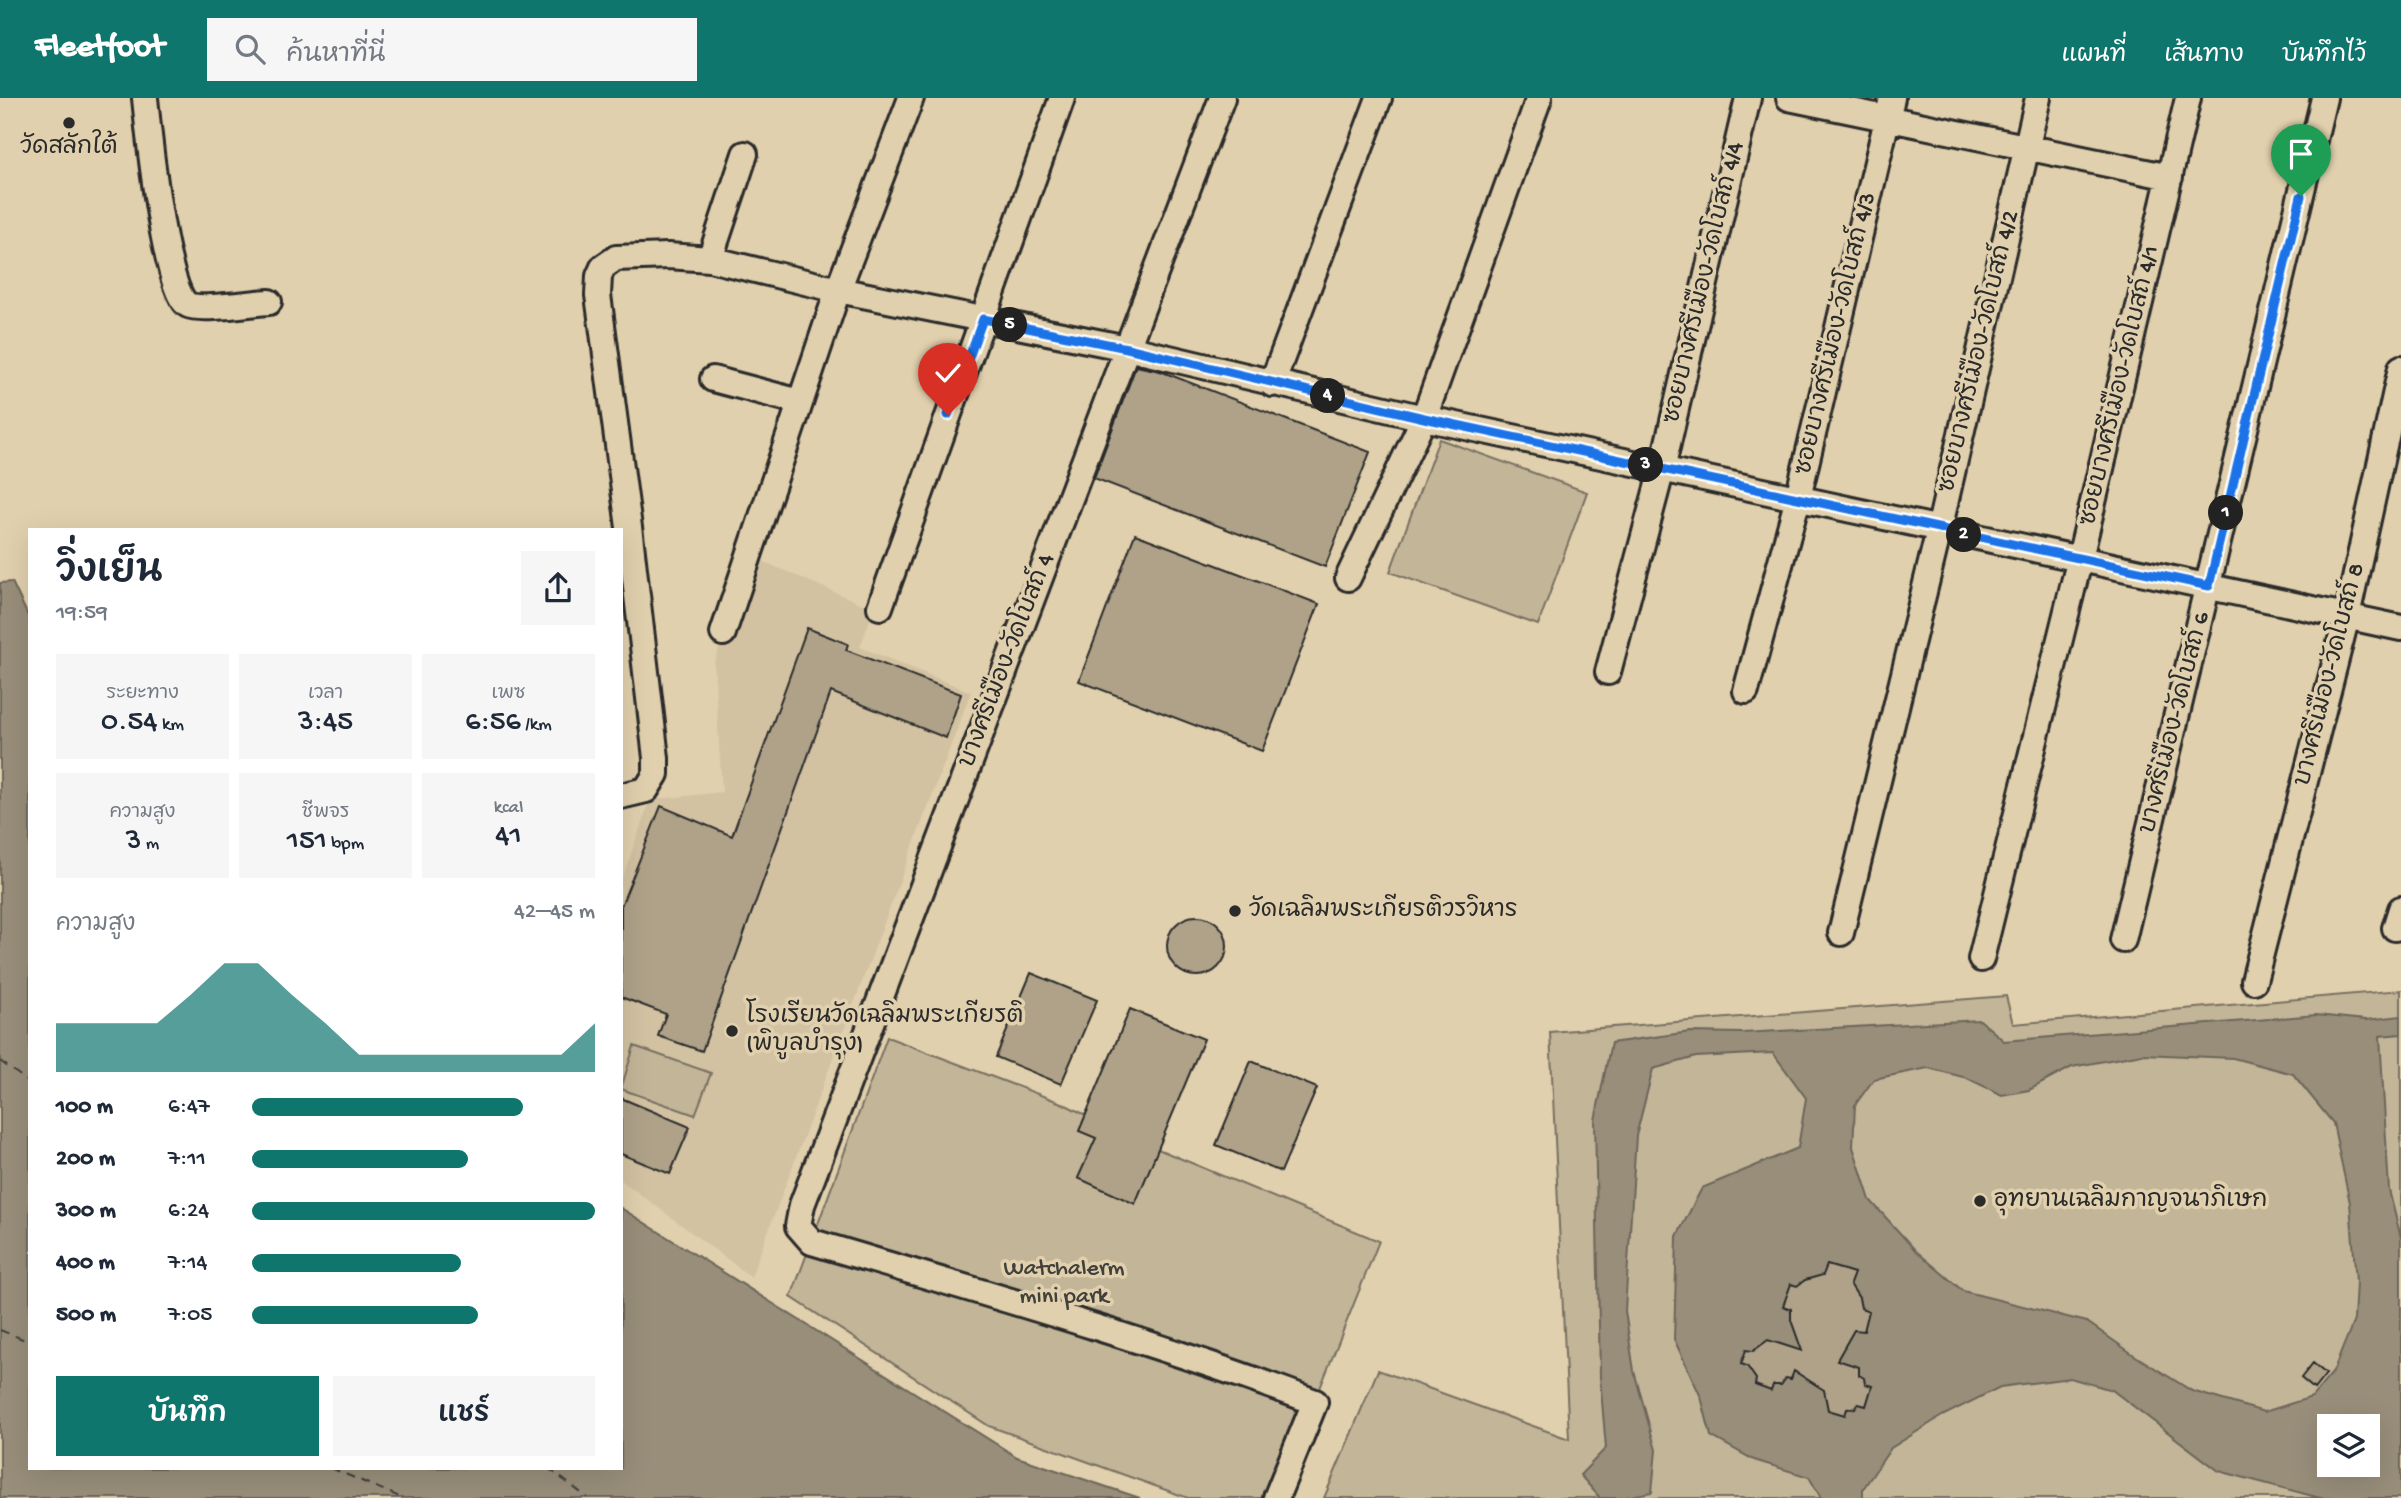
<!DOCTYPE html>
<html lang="th">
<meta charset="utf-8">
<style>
:root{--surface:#fff;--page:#f6f6f7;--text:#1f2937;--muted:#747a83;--accent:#0f766e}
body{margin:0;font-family:"Gochi Hand","Playpen Sans Thai",sans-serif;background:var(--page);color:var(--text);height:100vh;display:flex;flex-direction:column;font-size:26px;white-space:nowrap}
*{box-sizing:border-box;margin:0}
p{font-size:23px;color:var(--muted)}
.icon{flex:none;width:38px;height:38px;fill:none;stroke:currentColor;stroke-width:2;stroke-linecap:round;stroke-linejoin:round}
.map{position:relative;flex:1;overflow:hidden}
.drawer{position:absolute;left:28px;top:430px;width:595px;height:942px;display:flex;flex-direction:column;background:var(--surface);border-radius:0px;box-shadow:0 7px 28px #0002}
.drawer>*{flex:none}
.buttons{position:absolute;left:2317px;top:1316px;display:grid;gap:14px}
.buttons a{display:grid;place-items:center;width:63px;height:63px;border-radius:0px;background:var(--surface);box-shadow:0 7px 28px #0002;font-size:35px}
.pin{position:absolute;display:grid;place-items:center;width:60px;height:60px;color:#fff;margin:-72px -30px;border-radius:50% 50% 50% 0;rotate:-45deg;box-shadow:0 0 7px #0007}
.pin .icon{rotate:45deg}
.km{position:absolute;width:35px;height:35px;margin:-18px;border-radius:50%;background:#222;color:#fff;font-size:19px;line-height:35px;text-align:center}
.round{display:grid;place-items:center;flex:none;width:74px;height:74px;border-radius:0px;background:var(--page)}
.headline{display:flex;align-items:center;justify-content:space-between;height:119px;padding:0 28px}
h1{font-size:38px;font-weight:600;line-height:52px}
.stats{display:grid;grid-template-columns:repeat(3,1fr);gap:10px;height:119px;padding:7px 28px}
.stats div{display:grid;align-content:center;border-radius:0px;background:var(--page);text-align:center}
.stats b{font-size:30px;font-weight:600}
.stats small{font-size:19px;font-weight:400}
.stats p{font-size:19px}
.chart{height:196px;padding:14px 28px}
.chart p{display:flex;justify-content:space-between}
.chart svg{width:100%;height:126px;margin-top:7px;fill:var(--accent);opacity:.7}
.cta{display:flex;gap:14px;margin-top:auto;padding:14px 28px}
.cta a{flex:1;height:80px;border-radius:0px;background:var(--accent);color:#fff;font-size:28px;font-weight:600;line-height:80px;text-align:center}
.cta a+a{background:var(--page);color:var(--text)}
ul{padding:0 28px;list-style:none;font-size:23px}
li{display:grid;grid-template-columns:112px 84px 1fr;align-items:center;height:52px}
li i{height:18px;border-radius:9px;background:var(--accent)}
header{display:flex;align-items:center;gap:42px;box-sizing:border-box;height:98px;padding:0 35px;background:var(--accent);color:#fff}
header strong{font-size:33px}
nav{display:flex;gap:38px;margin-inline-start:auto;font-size:24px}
.search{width:490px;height:63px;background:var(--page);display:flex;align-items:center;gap:18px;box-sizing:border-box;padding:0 24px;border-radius:0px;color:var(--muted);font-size:26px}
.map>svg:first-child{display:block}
</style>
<header>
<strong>Fleetfoot</strong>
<div class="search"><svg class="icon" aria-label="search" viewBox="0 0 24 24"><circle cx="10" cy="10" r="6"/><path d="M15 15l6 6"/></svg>ค้นหาที่นี่</div>
<nav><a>แผนที่</a><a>เส้นทาง</a><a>บันทึกไว้</a></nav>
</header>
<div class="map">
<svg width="2401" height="1400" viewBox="0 0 2401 1400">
<rect width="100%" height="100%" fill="#e1d0ad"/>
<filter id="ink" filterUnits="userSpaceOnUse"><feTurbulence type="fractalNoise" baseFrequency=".0143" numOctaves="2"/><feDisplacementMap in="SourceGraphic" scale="14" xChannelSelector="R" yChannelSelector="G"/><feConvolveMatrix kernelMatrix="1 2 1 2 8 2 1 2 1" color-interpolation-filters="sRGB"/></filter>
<g filter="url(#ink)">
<path fill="#d2c2a2" d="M753 459 874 511 860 549 971 594 751 1179 621 1082V784L650 702 722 694 714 565Z"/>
<path fill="#c3b598" stroke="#777062" stroke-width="2" fill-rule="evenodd" d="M1439 341 1587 394 1538 527 1390 474Z
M2401 892V1400H1324L1378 1272 1569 1341 1550 934 2006 898 2013 926ZM2329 1328H2368V1367H2329Z
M887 939 1064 1006 1129 1039 1379 1143 1276 1400H1188L989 1328 791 1199Z
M634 948 711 975 695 1017 621 991Z"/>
<path fill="#988e7a" stroke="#6c665a" stroke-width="2" fill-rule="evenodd" d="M12 484 30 522V1370H621V1110L1017 1359 1140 1400H0V485Z
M2316 917 2366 922 2401 918V936L2380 938 2389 1092 2401 1140V1400H2320L2219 1373 2112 1292 2070 1280 2000 1289 1942 1318 1891 1350 1863 1391V1400H1821L1809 1379 1754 1362 1711 1338 1701 1299 1674 1241 1677 1138 1702 1090 1798 1050 1806 1000 1773 955 1696 959 1653 971 1636 1038 1625 1213 1634 1273 1656 1352 1652 1394 1620 1400H1600L1580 1377 1606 1350 1600 1280 1595 1022 1611 945 1690 934 1742 935 1980 922 2004 943ZM2142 956 2233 960 2293 976 2333 1025 2350 1105 2356 1184 2354 1222 2333 1274 2312 1299 2264 1314 2192 1293 2134 1257 2087 1224 1963 1193 1916 1153 1870 1102 1853 1049 1855 1007 1874 981 1928 970 1967 980 2002 997 2029 992 2072 969ZM2329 1328H2368V1367H2329Z"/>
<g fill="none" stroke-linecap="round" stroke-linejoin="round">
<path stroke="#413f3b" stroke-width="2" stroke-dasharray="9 7" stroke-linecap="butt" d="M0 963 30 985
M0 1232 30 1244
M331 1370 402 1400
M548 1370 588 1400"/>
</g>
<path fill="#afa289" stroke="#2b2b2b" stroke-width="2" d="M1136 268 1160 273 1370 354 1325 469 1094 380Z
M1135 436 1319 506 1262 653 1079 583Z
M807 530 848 546 846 552 961 596 946 640 831 594 702 953 658 938 666 916 621 899V808L661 708 732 738Z
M1167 848a30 30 0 1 1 60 0a30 30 0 1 1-60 0Z
M1031 875 1097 902 1061 986 996 959Z
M1130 911 1204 941 1135 1106 1078 1080 1096 1040 1079 1033Z
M1251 963 1317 990 1281 1074 1216 1047Z
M621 1000 690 1029 670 1076 621 1056Z
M1827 1167 1854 1175 1850 1186 1859 1200 1861 1210 1869 1213 1864 1233 1854 1232 1837 1262 1859 1269V1277L1864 1280 1865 1286 1872 1288 1866 1308 1858 1306 1855 1310 1847 1311 1845 1317 1828 1312 1824 1292 1794 1273 1791 1281 1786 1280 1781 1287H1773L1771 1293 1755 1287 1756 1281 1747 1268 1741 1266 1746 1252 1753 1253 1768 1242 1802 1253 1791 1222V1211L1783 1208 1791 1186 1797 1188 1805 1182 1823 1177Z
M2313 1265 2326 1276 2314 1291 2301 1280Z"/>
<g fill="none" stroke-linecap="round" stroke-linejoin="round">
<g stroke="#2b2b2b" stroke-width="30">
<path id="minor" d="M145 0C148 31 165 197 188 207 201 213 252 205 269 204
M1222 0 802 1107 798 1128 812 1144C981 1194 1150 1242 1315 1304L1276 1400
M1789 0 2170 79
M710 161 745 56
M713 281 800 304
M1272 286 1379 0
M1348 480 1424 320 1539 0
M880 509 1062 0
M723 535 838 192 911 0
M1608 574 1662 371 1748 0
M1746 593 1798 400 1892 0
M621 698 646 692 656 676V660L630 437 598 197 599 178 603 169 616 160 668 158 710 161 838 192 1127 250 1424 320 2401 530
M2395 830 2401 811
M1841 835 1939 432 2038 0
M2123 842 2324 0
M1981 861 2080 460 2188 0
M2254 883 2347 518 2401 270"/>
</g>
<use href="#minor" stroke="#e1d0ad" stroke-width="24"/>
</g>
</g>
<g fill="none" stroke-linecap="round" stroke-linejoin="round" filter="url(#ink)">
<g stroke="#fff" stroke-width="14">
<path id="route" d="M948 317 983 221 1127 250 1424 320 2209 488 2301 98"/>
</g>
<use href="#route" stroke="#1a73e8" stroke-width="9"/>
</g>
<g fill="#2b2b2b" stroke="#e1d0ad" stroke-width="2.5">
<circle cx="69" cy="25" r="7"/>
<circle cx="1235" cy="813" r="7"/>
<circle cx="732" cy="933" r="7"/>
<circle cx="1980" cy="1103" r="7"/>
</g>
<g text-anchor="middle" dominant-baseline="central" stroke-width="7" stroke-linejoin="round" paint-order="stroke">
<g font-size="24" fill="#2b2b2b" stroke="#e1d0ad" text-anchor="start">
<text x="69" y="50" text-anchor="middle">วัดสลักใต้</text>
<text x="1249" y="813">วัดเฉลิมพระเกียรติวรวิหาร</text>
<text x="746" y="919">โรงเรียนวัดเฉลิมพระเกียรติ<tspan x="746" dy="28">(พิบูลบำรุง)</tspan></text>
<text x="1994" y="1103">อุทยานเฉลิมกาญจนาภิเษก</text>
</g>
<g font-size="24" fill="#2b2b2b" stroke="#e1d0ad">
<text transform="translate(1705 185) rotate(-77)">ซอยบางศรีเมือง-วัดโบสถ์ 4/4</text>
<text transform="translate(1837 236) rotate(-77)">ซอยบางศรีเมือง-วัดโบสถ์ 4/3</text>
<text transform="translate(1980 254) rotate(-77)">ซอยบางศรีเมือง-วัดโบสถ์ 4/2</text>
<text transform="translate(2121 288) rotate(-77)">ซอยบางศรีเมือง-วัดโบสถ์ 4/1</text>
<text transform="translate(1008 563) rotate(-69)">บางศรีเมือง-วัดโบสถ์ 4</text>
<text transform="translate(2331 577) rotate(-76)">บางศรีเมือง-วัดโบสถ์ 8</text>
<text transform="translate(2176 625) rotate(-76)">บางศรีเมือง-วัดโบสถ์ 6</text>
</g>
<g font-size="24" fill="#42403b" stroke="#e1d0ad">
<text x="1064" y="1171">Watchalerm<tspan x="1064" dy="28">mini park</tspan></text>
</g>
</g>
</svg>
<div class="buttons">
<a><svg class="icon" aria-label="layers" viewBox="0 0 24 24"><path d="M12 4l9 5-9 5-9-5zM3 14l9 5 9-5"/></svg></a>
</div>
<div class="pin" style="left:2301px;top:98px;background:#1e9e55"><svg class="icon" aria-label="arrive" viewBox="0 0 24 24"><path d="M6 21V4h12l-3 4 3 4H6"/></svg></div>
<div class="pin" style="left:948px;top:317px;background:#d93025"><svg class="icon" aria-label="check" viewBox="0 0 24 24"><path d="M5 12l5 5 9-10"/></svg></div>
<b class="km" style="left:2226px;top:415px">1</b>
<b class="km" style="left:1964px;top:437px">2</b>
<b class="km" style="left:1646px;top:367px">3</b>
<b class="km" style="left:1328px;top:298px">4</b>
<b class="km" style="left:1010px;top:227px">5</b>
<section class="drawer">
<div class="headline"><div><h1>วิ่งเย็น</h1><p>19:59</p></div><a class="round"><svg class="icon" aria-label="share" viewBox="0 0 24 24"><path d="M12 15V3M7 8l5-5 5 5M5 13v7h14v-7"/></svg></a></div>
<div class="stats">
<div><p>ระยะทาง</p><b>0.54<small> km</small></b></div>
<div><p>เวลา</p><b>3:45</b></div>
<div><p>เพซ</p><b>6:56<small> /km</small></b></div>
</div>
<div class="stats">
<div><p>ความสูง</p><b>3<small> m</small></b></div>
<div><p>ชีพจร</p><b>151<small> bpm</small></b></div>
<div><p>kcal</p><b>41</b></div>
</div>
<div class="chart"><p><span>ความสูง</span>42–45 m</p>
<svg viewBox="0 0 160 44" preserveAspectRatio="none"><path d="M0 44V27L10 27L20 27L30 27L40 17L50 6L60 6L70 17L80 27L90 38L100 38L110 38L120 38L130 38L140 38L150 38L160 27V44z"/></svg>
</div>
<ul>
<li><b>100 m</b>6:47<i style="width:79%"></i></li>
<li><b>200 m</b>7:11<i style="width:63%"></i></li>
<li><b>300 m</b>6:24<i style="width:100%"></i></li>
<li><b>400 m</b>7:14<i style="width:61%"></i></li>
<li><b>500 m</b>7:05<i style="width:66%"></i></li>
</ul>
<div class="cta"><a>บันทึก</a><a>แชร์</a></div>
</section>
</div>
